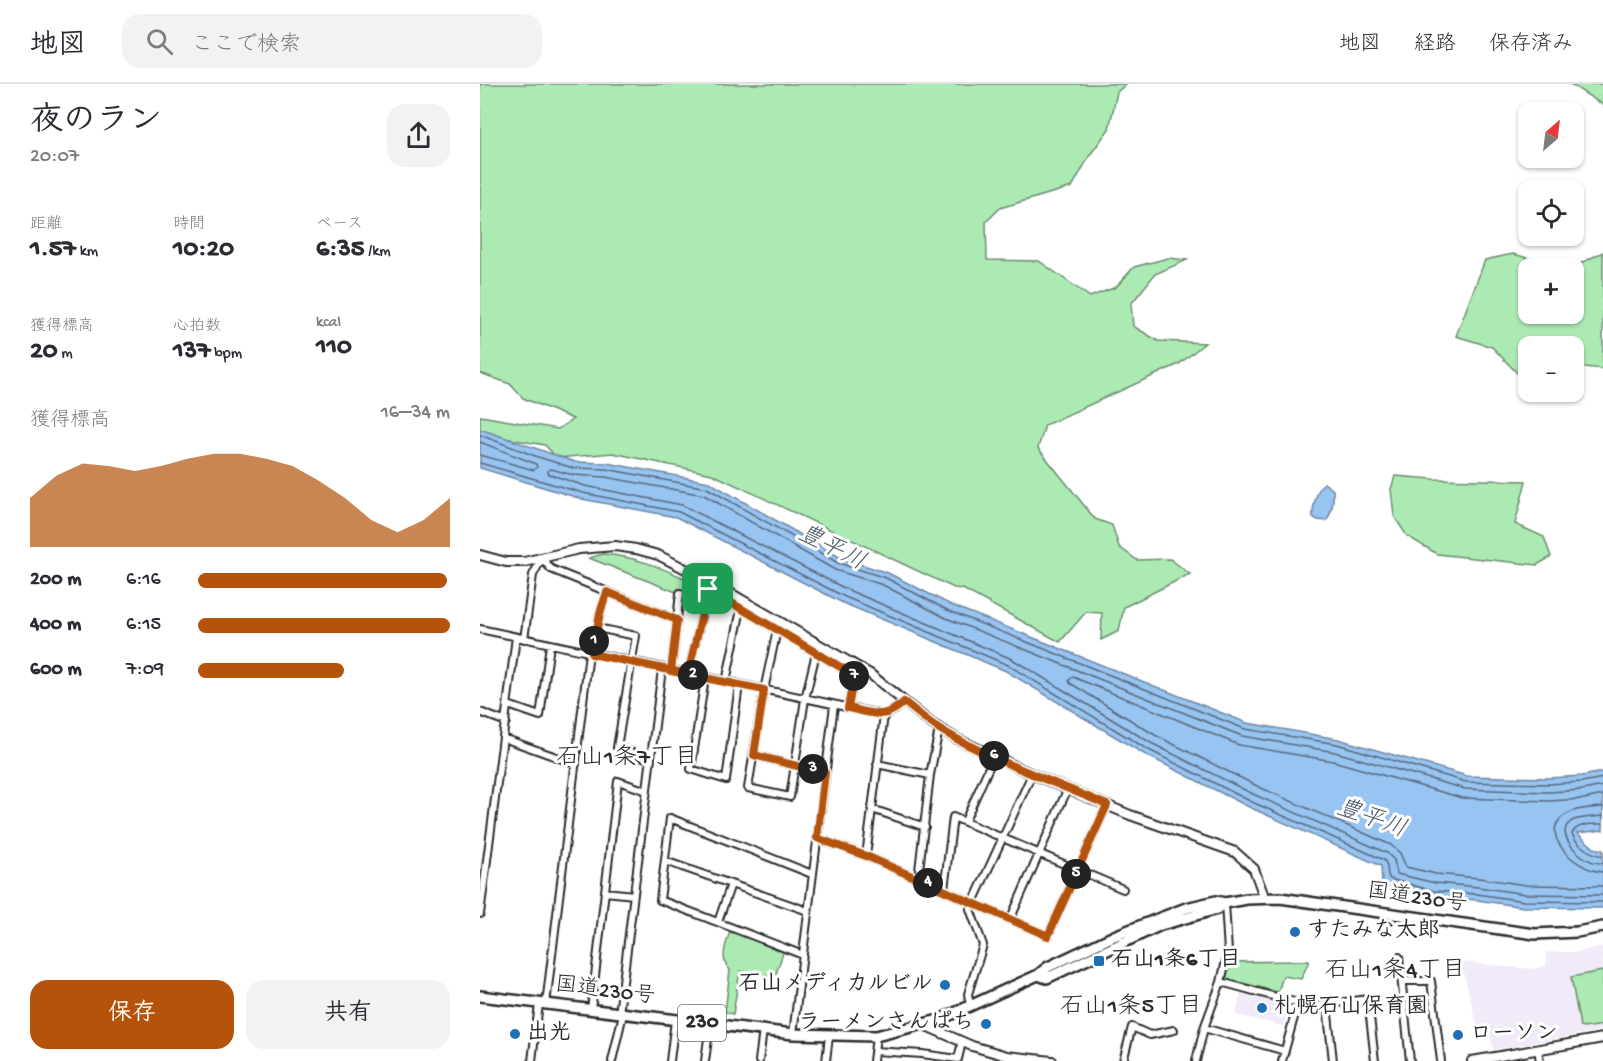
<!DOCTYPE html>
<html lang="ja">
<meta charset="utf-8">
<style>
:root{--surface:#fff;--page:#f2f2f3;--text:#2b2b33;--muted:#7c7c81;--line:#e1e1e2;--accent:#b45309}
body{margin:0;font-family:"Gochi Hand","Klee One",sans-serif;background:var(--page);color:var(--text);height:100vh;display:flex;flex-direction:column;font-size:22px;white-space:nowrap}
*{box-sizing:border-box;margin:0}
p{font-size:20px;color:var(--muted)}
.icon{flex:none;width:33px;height:33px;fill:none;stroke:currentColor;stroke-width:2;stroke-linecap:round;stroke-linejoin:round}
.map{position:relative;flex:1;overflow:hidden}
.panel{display:flex;flex-direction:column;background:var(--surface);width:480px}
.panel>*{flex:none}
.needle{width:39px;rotate:28deg}
.tools{position:absolute;left:1038px;top:18px;display:grid;gap:12px}
.tools a{display:grid;place-items:center;width:66px;height:66px;border-radius:12px;background:var(--surface);box-shadow:0 2px 4px #0004;font-size:30px}
.pin{position:absolute;display:grid;place-items:center;width:51px;height:51px;color:#fff;margin:-26px;border-radius:12px;box-shadow:0 3px 9px #0006}
.km{position:absolute;width:30px;height:30px;margin:-15px;border-radius:50%;background:#222;color:#fff;font-size:16px;line-height:30px;text-align:center}
.round{display:grid;place-items:center;flex:none;width:63px;height:63px;border-radius:18px;background:var(--page)}
.head{display:flex;align-items:center;justify-content:space-between;height:102px;padding:0 30px}
h1{font-size:33px;font-weight:800;line-height:45px}
.stats{display:grid;grid-template-columns:repeat(3,1fr);gap:9px;height:102px;padding:6px 30px}
.stats div{display:grid;align-content:center}
.stats b{font-size:26px;font-weight:800}
.stats small{font-size:16px;font-weight:400}
.stats p{font-size:16px}
.chart{height:168px;padding:12px 30px}
.chart p{display:flex;justify-content:space-between}
.chart svg{width:100%;height:108px;margin-top:6px;fill:var(--accent);opacity:.7}
.cta{display:flex;gap:12px;margin-top:auto;padding:12px 30px}
.cta a{flex:1;height:69px;border-radius:18px;background:var(--accent);color:#fff;font-size:24px;font-weight:800;line-height:69px;text-align:center}
.cta a+a{background:var(--page);color:var(--text)}
ul{padding:0 30px;list-style:none;font-size:20px}
li{display:grid;grid-template-columns:96px 72px 1fr;align-items:center;height:45px}
li i{height:15px;border-radius:8px;background:var(--accent)}
header{display:flex;align-items:center;gap:36px;box-sizing:border-box;height:84px;padding:0 30px;background:var(--surface);border-bottom:2px solid var(--line)}
header strong{font-size:28px}
nav{display:flex;gap:33px;margin-inline-start:auto;font-size:21px}
.search{width:420px;height:54px;background:var(--page);display:flex;align-items:center;gap:15px;box-sizing:border-box;padding:0 21px;border-radius:18px;color:var(--muted);font-size:22px}
main{display:flex;flex:1;min-height:0}
.map>svg:first-child{display:block}
</style>
<header>
<strong>地図</strong>
<div class="search"><svg class="icon" aria-label="search" viewBox="0 0 24 24"><circle cx="10" cy="10" r="6"/><path d="M15 15l6 6"/></svg>ここで検索</div>
<nav><a>地図</a><a>経路</a><a>保存済み</a></nav>
</header>
<main>
<section class="panel">
<div class="head"><div><h1>夜のラン</h1><p>20:07</p></div><a class="round"><svg class="icon" aria-label="share" viewBox="0 0 24 24"><path d="M12 15V3M7 8l5-5 5 5M5 13v7h14v-7"/></svg></a></div>
<div class="stats">
<div><p>距離</p><b>1.57<small> km</small></b></div>
<div><p>時間</p><b>10:20</b></div>
<div><p>ペース</p><b>6:35<small> /km</small></b></div>
</div>
<div class="stats">
<div><p>獲得標高</p><b>20<small> m</small></b></div>
<div><p>心拍数</p><b>137<small> bpm</small></b></div>
<div><p>kcal</p><b>110</b></div>
</div>
<div class="chart"><p><span>獲得標高</span>16–34 m</p>
<svg viewBox="0 0 160 44" preserveAspectRatio="none"><path d="M0 44V24L10 15L20 10L30 11L40 13L50 11L60 8L70 6L80 6L90 8L100 11L110 17L120 24L130 33L140 38L150 33L160 24V44z"/></svg>
</div>
<ul>
<li><b>200 m</b>6:16<i style="width:99%"></i></li>
<li><b>400 m</b>6:15<i style="width:100%"></i></li>
<li><b>600 m</b>7:09<i style="width:58%"></i></li>
</ul>
<div class="cta"><a>保存</a><a>共有</a></div>
</section>
<div class="map">
<svg width="1123" height="977" viewBox="0 0 1123 977">
<rect width="100%" height="100%" fill="#fff"/>
<filter id="ink" filterUnits="userSpaceOnUse"><feTurbulence type="fractalNoise" baseFrequency=".0167" numOctaves="2"/><feDisplacementMap in="SourceGraphic" scale="12" xChannelSelector="R" yChannelSelector="G"/><feConvolveMatrix kernelMatrix="1 2 1 2 8 2 1 2 1" color-interpolation-filters="sRGB"/></filter>
<g filter="url(#ink)">
<path fill="#f1eaf8" d="M1123 862V946L1013 966 1010 946 1000 947 999 941H997L981 878 1051 885 1066 882V868H1098Z
M761 906 809 917 803 942 756 931Z"/>
<path fill="#abebb3" stroke="#6b8b6f" stroke-width="1.5" d="M0 0H646L637 8 629 45 610 71 592 103 520 124 506 138 507 176 559 177 610 213 636 203 654 183 688 174 707 176 675 190 651 220 653 242 678 257 725 259 699 280 565 341 558 364 615 435 632 441 639 463 657 476 690 475 710 490 644 523 639 547 621 556 622 529 606 528 580 558 483 505 474 504 232 390 133 369 77 374 65 361 0 350V332L78 345 93 335 43 314 30 300 0 289Z
M1090 0H1123V21Z
M1123 168V285L1094 282V262H1048V290L1040 292 1012 263 976 252 1005 176 1033 170 1087 184H1048V230H1094V184H1091Z
M915 392 953 395 1046 397 1035 440 1064 453 1071 473 1057 481 957 470 927 452 914 432 911 405Z
M123 470C156 473 178 482 208 496L204 508H196L109 474Z
M250 847 304 866 295 893 260 887 253 930 245 928 250 886C239 875 246 860 250 847Z
M829 877 821 895 803 892 798 908 747 895 746 893 749 878Z
M1123 887V941L1103 944 1100 942 1091 893Z"/>
<path fill="#98c4f2" stroke="#6c87a2" stroke-width="1.5" d="M0 345 95 378 127 379 229 398 361 474 408 489 471 521 767 639 858 655 987 692 1068 694 1102 692 1123 688V746L1097 749 1114 764 1123 766V824L1044 823 997 816 953 813 902 800 901 782 769 723 664 670 526 587 363 519 196 433 102 415 0 384Z
M844 399 853 406C854 415 852 430 846 437L838 436 833 433C832 423 837 404 844 399Z"/>
<g fill="none" stroke-linecap="round" stroke-linejoin="round">
<path stroke="#57687b" stroke-width="1.5" d="M0 351 58 373 93 384 126 385 227 404 358 479 406 494 469 527 765 645 857 660 986 698 1068 700 1102 698 1123 694
M0 358 56 380 57 383 54 386 0 371
M0 379 103 409 199 428 365 513 528 581 667 665 772 718 904 776C910 782 905 790 910 795L954 807 997 810 1044 817 1123 818
M1123 702 1103 706 1068 708 985 705 855 668 762 652 466 534 403 501 355 486 224 411 125 393 93 391 71 385 67 387 69 390 105 402 202 421 368 506 532 575 671 659 775 711 907 769 914 776 917 790 955 799 998 803 1045 810 1123 811
M1123 711 1104 715 1068 717 982 714 853 677 759 661 593 593 589 596 590 599 675 651 779 703 911 761 920 769 926 783 956 790 999 794 1046 801 1123 802
M1123 723C1113 724 1100 724 1091 728 1052 744 1094 787 1123 788
M1123 732C1114 733 1102 733 1094 736 1072 746 1096 771 1109 776 1113 779 1118 779 1123 779
M1123 740C1113 740 1096 739 1092 750 1097 762 1111 770 1123 772"/>
<g stroke="#2b2b2b" stroke-width="10">
<path id="minor" d="M117 544 156 552 137 663 171 676
M0 545 404 631 415 626 424 618
M297 546 284 606 268 704 310 713 325 615 336 569
M44 555 53 491 62 474 71 485 197 536
M112 570 120 529 127 508
M191 587 200 509
M208 590 228 505 374 591 368 624
M225 594 211 685 246 696 259 601
M246 598 261 525
M28 621 60 632 70 561
M0 628 26 638
M23 654 96 680
M274 671 345 689
M397 680 450 691
M392 725 445 743
M485 737 514 672
M337 754 386 772 568 852 627 721
M386 772 404 631
M185 777 328 827
M438 795 450 691 459 645
M464 806 473 733 643 805
M125 808 154 811
M745 819 748 868 741 898 724 944 805 967
M0 830 36 553
M530 836 588 704
M238 838 251 800
M323 871 180 816 190 734 332 790
M919 873 930 977
M922 897H951L961 977
M741 898 818 919 826 923 888 915 895 977
M66 920 109 569
M847 921 853 977
M490 922 488 910 503 861 490 825 552 690
M111 926 138 697 167 707
M139 930 182 585
M313 950 354 621
M1058 966 1060 977
M395 967 442 970 478 975 482 958
M52 977 59 920
M132 977 143 930
M190 977 195 936
M225 977 230 940
M279 977 283 946
M346 977 349 952
M393 977 396 952
M643 977 652 943 670 951 694 946
M716 977 724 944
M802 977 818 919"/>
</g>
<g stroke="#2b2b2b" stroke-width="12">
<path id="tertiary" d="M0 471 26 478H44L99 465 135 462 156 465 178 471 231 498 390 590 452 640 477 655 552 690 650 731 755 768 774 785 785 815
M444 941 492 962 527 972 572 977
M992 977 1123 954"/>
</g>
<g stroke="#2b2b2b" stroke-width="14">
<path id="trunk" d="M558 891 567 894 681 841 737 825 745 819
M0 912 313 950 396 952 459 936 558 891 568 883 634 852 706 824 736 817 745 819 767 815 800 814 1055 850 1097 848 1123 843"/>
</g>
<use href="#minor" stroke="#fff" stroke-width="6"/>
<use href="#tertiary" stroke="#fff" stroke-width="8"/>
<use href="#trunk" stroke="#fff" stroke-width="9"/>
</g>
</g>
<g fill="none" stroke-linecap="round" stroke-linejoin="round" filter="url(#ink)">
<g stroke="#fff" stroke-width="12">
<path id="route" d="M228 505 208 590 112 570 120 529 127 508 197 536 191 587 284 606 274 671 345 689 337 754 386 772 568 852 627 721C572 697 513 677 461 646 448 638 436 627 424 618 404 637 392 629 368 624L374 591 228 505"/>
</g>
<use href="#route" stroke="#b45309" stroke-width="8"/>
</g>
<g fill="#1f6fb2" stroke="#fff" stroke-width="2">
<circle cx="815" cy="848" r="6"/>
<rect x="613" y="871" width="12" height="12" rx="3"/>
<circle cx="465" cy="901" r="6"/>
<circle cx="782" cy="924" r="6"/>
<circle cx="506" cy="940" r="6"/>
<circle cx="35" cy="950" r="6"/>
<circle cx="978" cy="951" r="6"/>
</g>
<g text-anchor="middle" dominant-baseline="central" stroke-width="6" stroke-linejoin="round" paint-order="stroke">
<rect fill="#fff" stroke="#6b6b6b" stroke-width="1.5" x="198" y="921" width="48" height="36" rx="4.5"/>
<g font-size="21" font-weight="bold" fill="#2b2b2b">
<text x="222" y="939">230</text>
</g>
<g font-size="22" fill="#2b2b2b" stroke="#fff">
<text transform="translate(937 815) rotate(8)">国道230号</text>
<text transform="translate(125 908) rotate(7)">国道230号</text>
</g>
<g font-size="22" font-weight="bold" fill="#2b2b2b" stroke="#fff" text-anchor="start">
<text x="827" y="848">すたみな太郎</text>
<text x="631" y="877">石山1条6丁目</text>
<text x="453" y="901" text-anchor="end">石山メディカルビル</text>
<text x="794" y="924">札幌石山保育園</text>
<text x="494" y="940" text-anchor="end">ラーメンさんぱち</text>
<text x="47" y="950">出光</text>
<text x="990" y="951">ローソン</text>
</g>
<g font-size="24" font-style="italic" fill="#4c5967" stroke="#fff">
<text transform="translate(351 465) rotate(27)">豊平川</text>
<text transform="translate(891 736) rotate(20)">豊平川</text>
</g>
<g font-size="24" fill="#2b2b2b" stroke="#fff">
<text x="147" y="674">石山1条7丁目</text>
<text x="915" y="887">石山1条4丁目</text>
<text x="651" y="923">石山1条5丁目</text>
</g>
</g>
</svg>
<div class="tools">
<a><svg class="needle" viewBox="-14 -14 28 28"><path d="M0-13l5 13h-10z" fill="#e53935"/><path d="M0 13l5-13h-10z" fill="#7c7c81"/></svg></a>
<a><svg class="icon" aria-label="locate" viewBox="0 0 24 24"><circle cx="12" cy="12" r="6"/><path d="M12 2v4M12 18v4M2 12h4M18 12h4"/></svg></a>
<a>+</a>
<a>−</a>
</div>
<div class="pin" style="left:228px;top:505px;background:#1e9e55"><svg class="icon" aria-label="arrive" viewBox="0 0 24 24"><path d="M6 21V4h12l-3 4 3 4H6"/></svg></div>
<b class="km" style="left:114px;top:557px">1</b>
<b class="km" style="left:213px;top:591px">2</b>
<b class="km" style="left:333px;top:685px">3</b>
<b class="km" style="left:448px;top:799px">4</b>
<b class="km" style="left:596px;top:790px">5</b>
<b class="km" style="left:514px;top:672px">6</b>
<b class="km" style="left:374px;top:592px">7</b>
</div>
</main>
